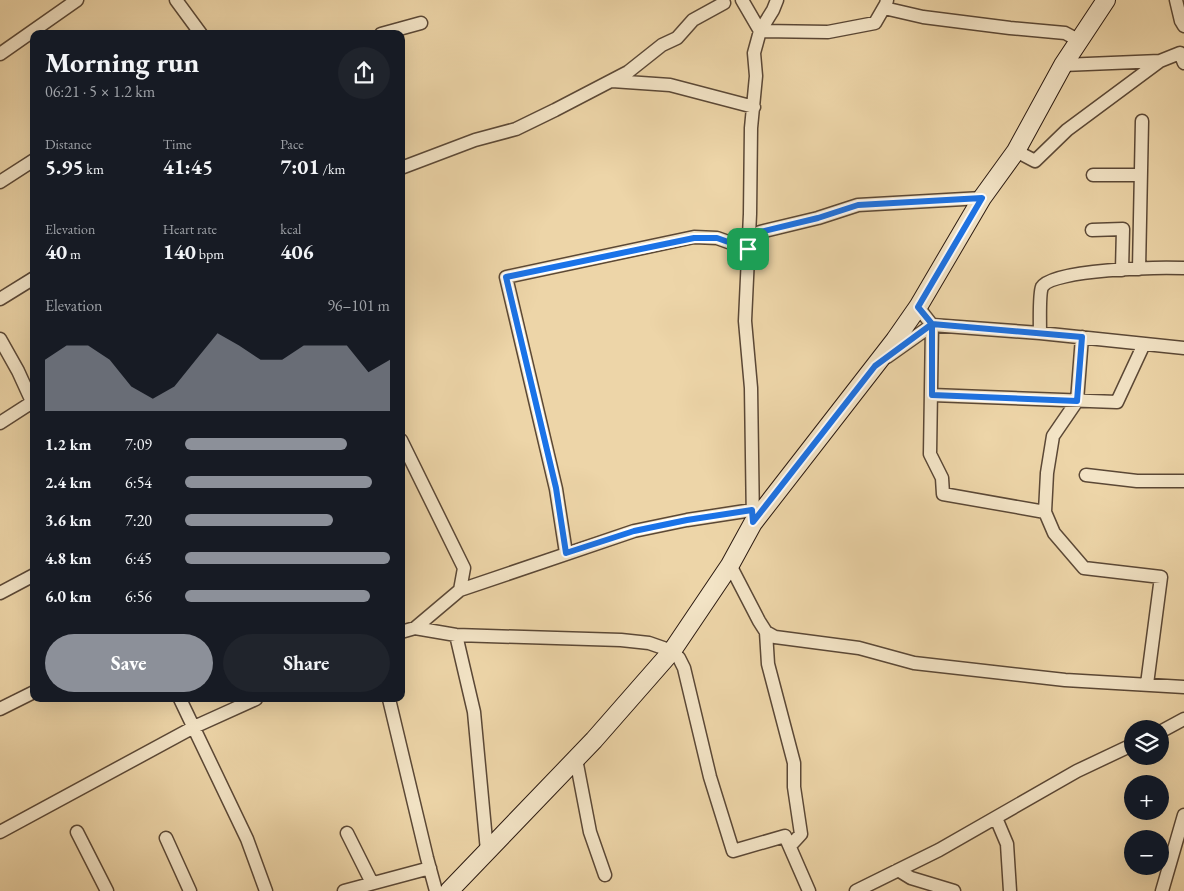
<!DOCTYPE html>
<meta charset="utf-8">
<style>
:root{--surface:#171b24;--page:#20242c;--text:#f1f3f6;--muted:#9ea1a6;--accent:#8c9099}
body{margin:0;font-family:"EB Garamond",serif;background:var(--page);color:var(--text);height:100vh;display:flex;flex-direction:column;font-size:19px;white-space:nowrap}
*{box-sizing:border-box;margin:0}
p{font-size:16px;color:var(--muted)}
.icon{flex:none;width:28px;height:28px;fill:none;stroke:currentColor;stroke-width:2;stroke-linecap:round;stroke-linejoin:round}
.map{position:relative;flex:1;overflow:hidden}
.sheet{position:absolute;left:30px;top:30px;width:375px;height:672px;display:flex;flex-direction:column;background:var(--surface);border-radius:10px;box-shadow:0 5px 20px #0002}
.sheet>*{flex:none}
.tools{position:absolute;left:1124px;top:720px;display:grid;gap:10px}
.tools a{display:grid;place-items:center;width:45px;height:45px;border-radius:50%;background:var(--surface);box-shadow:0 5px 20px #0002;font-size:25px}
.pin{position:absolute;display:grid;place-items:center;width:42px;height:42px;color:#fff;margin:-21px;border-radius:10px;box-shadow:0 2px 8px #0006}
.round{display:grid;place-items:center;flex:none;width:52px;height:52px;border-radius:26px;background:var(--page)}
.overview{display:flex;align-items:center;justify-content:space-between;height:85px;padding:0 15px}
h1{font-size:28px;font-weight:700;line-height:38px}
.metrics{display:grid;grid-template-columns:repeat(3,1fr);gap:8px;height:85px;padding:5px 15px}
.metrics div{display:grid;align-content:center}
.metrics b{font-size:21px;font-weight:700}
.metrics small{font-size:14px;font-weight:400}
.metrics p{font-size:14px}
.chart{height:140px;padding:10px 15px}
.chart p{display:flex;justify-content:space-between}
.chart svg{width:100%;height:90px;margin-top:5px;fill:var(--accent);opacity:.7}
.action{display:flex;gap:10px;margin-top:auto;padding:10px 15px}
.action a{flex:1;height:58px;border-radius:30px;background:var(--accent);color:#fff;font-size:20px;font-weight:700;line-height:58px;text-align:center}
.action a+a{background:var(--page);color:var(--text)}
ul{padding:0 15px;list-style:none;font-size:16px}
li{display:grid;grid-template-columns:80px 60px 1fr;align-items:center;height:38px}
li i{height:12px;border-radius:6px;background:var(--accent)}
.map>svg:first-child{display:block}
</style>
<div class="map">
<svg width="1184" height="891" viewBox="0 0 1184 891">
<rect width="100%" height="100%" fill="#edd5a8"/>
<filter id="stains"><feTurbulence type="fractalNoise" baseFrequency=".004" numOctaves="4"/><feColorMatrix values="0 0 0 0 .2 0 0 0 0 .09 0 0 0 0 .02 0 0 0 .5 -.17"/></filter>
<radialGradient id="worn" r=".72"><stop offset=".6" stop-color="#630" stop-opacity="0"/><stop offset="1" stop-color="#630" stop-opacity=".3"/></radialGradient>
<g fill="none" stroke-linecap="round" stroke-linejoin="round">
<g stroke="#5b4836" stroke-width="15">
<path id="street" d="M176 0 201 34
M742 0 760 31 828 32 875 23 886 4 887 0
M1176 0 1181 21 1184 26
M884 8 923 17 1010 28 1065 33 1080 41
M381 34 421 23
M0 54 77 0
M1063 65 1160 61 1180 53 1184 63
M612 81 670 85 754 107
M1016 151 1035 161 1067 130 1160 61
M401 168 475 140 516 129 555 110 628 72 662 45 677 38 693 20 724 3
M1093 175H1140
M0 182 34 160
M1092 230 1123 229 1122 270
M1139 269 1142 121
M0 299 34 278
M918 307 932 325 1040 333 1184 348
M932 325 930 454 942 478 943 494 1045 512 1054 533 1084 568 1161 577 1147 684
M1040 333C1040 324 1039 294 1042 287 1052 269 1161 267 1184 268
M0 339 18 371 34 406
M887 357 932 325
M932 395 1117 402 1144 344
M0 423 34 401
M401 440 464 568 460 590 415 628 401 632
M1086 475 1137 481H1184
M1045 512 1047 473 1053 436 1077 401 1082 337
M753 523 751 388 745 321 750 214 751 128 756 76 754 53 760 31 773 10 777 0
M566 553 556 489 506 277 694 237 717 238 748 249 760 232 818 218 858 205 982 198
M730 565 759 621 766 632 775 637 859 648 914 663 1065 680 1184 687
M460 590 634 531 687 520 752 510
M0 593 34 575
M415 628 456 635 621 640 649 643 672 651 679 658 684 668 710 777 733 851 785 836 809 891
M766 632 768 664 794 763V787L801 834 790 846
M456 635 474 712 487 851
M180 699 247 839 266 891
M389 699 427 858 436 891
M0 709 34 692
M1160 732 1184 719
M576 759 590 832 605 875
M996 818 1007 844 1010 891
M0 832 194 727 256 699
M77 832 107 891
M347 833 372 883
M166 838 190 891
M898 870 911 878 954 891
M344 891 430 868
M856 891 939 850 1077 771 1132 745
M1162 891 1184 815"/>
</g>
<g stroke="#2a1910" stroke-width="20">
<path id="secondary" d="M449 891 594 740 672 651 730 565 753 523 895 340 918 307 982 198 1016 151 1063 65 1106 0"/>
</g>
<use href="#street" stroke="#f3e4c6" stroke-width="12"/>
<use href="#secondary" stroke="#f3e4c6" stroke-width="18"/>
</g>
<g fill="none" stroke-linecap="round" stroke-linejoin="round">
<g stroke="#fff" stroke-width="10">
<path id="route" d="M748 249 717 238H694L506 277 556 488 566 553 634 531 687 520 752 510 753 522 875 366 932 324 1082 337 1077 401 932 395V324L918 307 982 198 858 205 818 218 760 232 748 249"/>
</g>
<use href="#route" stroke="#1a73e8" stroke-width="6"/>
</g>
<rect width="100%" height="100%" filter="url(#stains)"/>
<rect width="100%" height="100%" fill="url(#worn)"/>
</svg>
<div class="tools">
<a><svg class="icon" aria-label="layers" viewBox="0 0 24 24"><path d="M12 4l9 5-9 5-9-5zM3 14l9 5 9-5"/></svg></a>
<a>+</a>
<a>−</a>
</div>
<div class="pin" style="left:748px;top:249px;background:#1e9e55"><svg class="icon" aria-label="arrive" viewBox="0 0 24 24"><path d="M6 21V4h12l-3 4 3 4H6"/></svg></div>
<section class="sheet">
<div class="overview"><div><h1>Morning run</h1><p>06:21 · 5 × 1.2 km</p></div><a class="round"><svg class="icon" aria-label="share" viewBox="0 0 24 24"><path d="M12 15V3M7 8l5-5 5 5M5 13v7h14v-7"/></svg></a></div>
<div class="metrics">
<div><p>Distance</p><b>5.95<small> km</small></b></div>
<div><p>Time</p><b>41:45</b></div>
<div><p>Pace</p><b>7:01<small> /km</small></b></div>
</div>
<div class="metrics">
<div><p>Elevation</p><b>40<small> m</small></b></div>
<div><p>Heart rate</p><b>140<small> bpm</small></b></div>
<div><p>kcal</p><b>406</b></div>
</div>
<div class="chart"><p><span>Elevation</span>96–101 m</p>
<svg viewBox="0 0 160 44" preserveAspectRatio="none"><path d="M0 44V19L10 12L20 12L30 19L40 32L50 38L60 32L70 19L80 6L90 12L100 19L110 19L120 12L130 12L140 12L150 25L160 19V44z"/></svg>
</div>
<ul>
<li><b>1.2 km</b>7:09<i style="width:79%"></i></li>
<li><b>2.4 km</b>6:54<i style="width:91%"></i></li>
<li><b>3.6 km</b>7:20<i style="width:72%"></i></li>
<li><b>4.8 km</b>6:45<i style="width:100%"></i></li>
<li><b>6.0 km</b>6:56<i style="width:90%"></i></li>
</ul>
<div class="action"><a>Save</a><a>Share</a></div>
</section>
</div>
